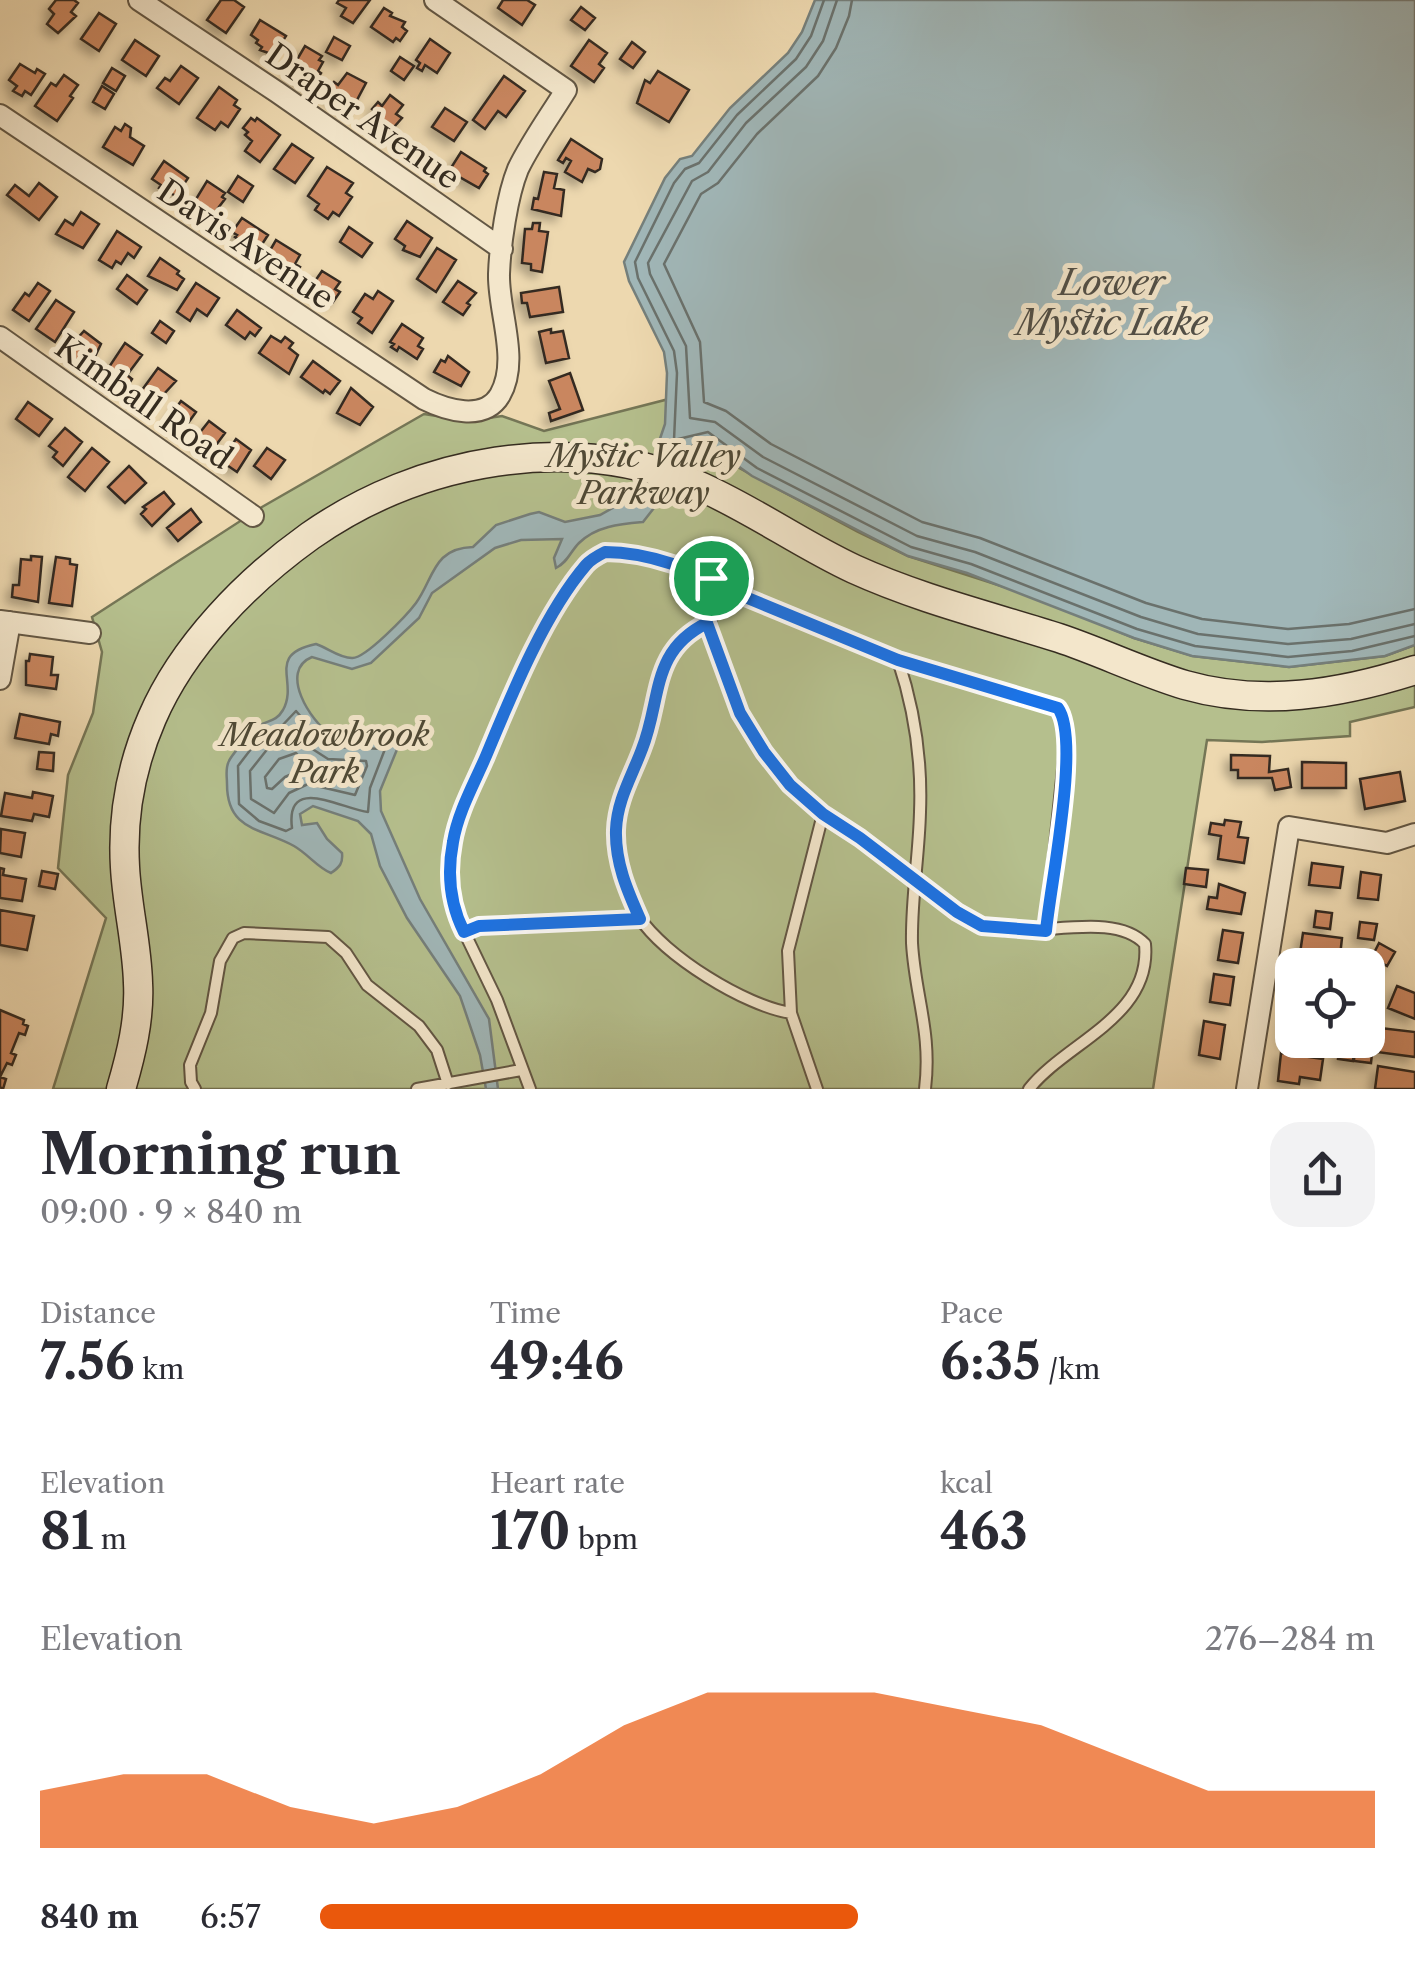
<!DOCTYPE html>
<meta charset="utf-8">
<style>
:root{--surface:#fff;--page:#f2f2f3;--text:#2b2b33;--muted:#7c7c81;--accent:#ea580c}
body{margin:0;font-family:"Libre Caslon Text",serif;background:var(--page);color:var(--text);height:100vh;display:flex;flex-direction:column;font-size:38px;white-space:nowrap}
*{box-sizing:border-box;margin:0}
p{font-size:32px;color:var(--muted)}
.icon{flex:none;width:55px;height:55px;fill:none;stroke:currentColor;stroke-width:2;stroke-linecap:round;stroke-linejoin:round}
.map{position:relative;height:1089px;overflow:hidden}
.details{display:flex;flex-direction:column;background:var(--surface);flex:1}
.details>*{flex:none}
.tools{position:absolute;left:1275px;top:948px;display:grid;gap:20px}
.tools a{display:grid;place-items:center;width:110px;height:110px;border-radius:20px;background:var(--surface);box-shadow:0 10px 40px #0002;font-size:50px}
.pin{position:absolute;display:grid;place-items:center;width:85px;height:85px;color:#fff;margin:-42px;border:5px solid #fff;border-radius:50%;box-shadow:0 2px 10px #0007}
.round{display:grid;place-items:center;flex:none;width:105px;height:105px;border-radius:30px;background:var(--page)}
.summary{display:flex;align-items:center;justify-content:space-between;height:170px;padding:0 40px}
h1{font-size:55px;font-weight:800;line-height:75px}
.stats{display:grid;grid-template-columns:repeat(3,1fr);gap:15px;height:170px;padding:10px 40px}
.stats div{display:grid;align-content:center}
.stats b{font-size:50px;font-weight:800}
.stats small{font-size:28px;font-weight:400}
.stats p{font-size:28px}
.chart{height:280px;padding:20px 40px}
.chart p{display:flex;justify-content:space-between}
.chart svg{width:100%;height:180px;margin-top:10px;fill:var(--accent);opacity:.7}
ul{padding:0 40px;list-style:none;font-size:32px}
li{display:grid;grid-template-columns:160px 120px 1fr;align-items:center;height:75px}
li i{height:25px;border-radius:12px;background:var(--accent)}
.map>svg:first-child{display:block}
</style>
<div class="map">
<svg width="1415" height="1089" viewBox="0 0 1415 1089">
<defs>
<filter id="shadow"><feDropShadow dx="-5.5" dy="5.5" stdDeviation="5" flood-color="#0004"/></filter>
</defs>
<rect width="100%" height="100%" fill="#edd8af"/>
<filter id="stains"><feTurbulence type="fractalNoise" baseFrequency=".002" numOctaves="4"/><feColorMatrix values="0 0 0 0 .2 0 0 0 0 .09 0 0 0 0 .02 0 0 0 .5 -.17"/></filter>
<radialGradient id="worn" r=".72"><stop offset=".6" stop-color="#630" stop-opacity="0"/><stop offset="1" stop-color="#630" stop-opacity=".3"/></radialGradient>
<path fill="#b5bf8d" stroke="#757656" stroke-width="2.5" d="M665 400 703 441 730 463 858 532 908 556 1038 598 1134 638 1193 656 1289 667 1385 656 1415 645V707L1350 722V736L1262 742 1207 740 1153 1089H53L106 918 58 868 68 775 93 713 102 652 92 617 262 507 424 414 468 421 502 416 544 431Z"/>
<path fill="#a0b6b7" stroke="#757f7b" stroke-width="2.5" d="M815 0H1415V645L1385 656 1289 667 1192 656 1134 638 967 573 908 556 752 476 703 441 696 443 681 455 668 490 643 522C620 524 596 526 579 543 570 552 568 562 556 568L554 558 562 539 521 540 495 548 432 593 419 618 371 663 352 669 312 657C278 671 311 722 331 735 345 744 376 734 395 741L398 747 380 791 381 811 420 899 489 1019 498 1089H486L480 1055 460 996 407 918 380 866 371 834 358 821 313 806 300 814 302 825 317 823 327 839 342 853C343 863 340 867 331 873 318 868 308 854 294 846 261 828 227 831 227 784 227 776 225 768 229 761 231 756 254 728 258 726 268 720 276 722 283 710 299 681 265 655 316 644 328 648 339 658 352 658 365 659 407 615 416 603 434 578 433 548 473 547L496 525 530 514 539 512 565 522 600 515 634 496 645 483 665 424 667 373 664 352 629 281 624 262 665 178 680 159 692 156 730 108 788 53 802 32Z"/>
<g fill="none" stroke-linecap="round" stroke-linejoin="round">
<path stroke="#6a716c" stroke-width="2.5" d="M824 0 811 36 796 59 737 115 699 163 685 169 674 183 635 262 638 278 674 351 677 373 674 440 708 432 757 468 911 547 971 564 1137 629 1195 646 1288 657 1352 651 1415 636
M837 0 823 41 806 67 746 123 708 172 692 181 648 263 650 274 686 346 690 418 715 422 763 457 917 536 975 552 1141 617 1198 634 1288 644 1351 639 1415 624
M852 0 849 16 836 48 818 76 757 134 718 183 701 194 664 264 700 342 704 402 726 411 771 444 922 522 980 538 1146 603 1202 619 1288 629 1349 624 1415 609
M296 711 322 741 332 747 385 749 370 788 368 812C342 809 285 774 292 828L286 831 259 821 239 804 238 766 261 736 278 730Z
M296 732 314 750 328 759 366 761 367 766 355 795 308 784 289 793 274 813 251 799 250 771 269 747Z
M296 753 305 763V768L285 777 272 789 267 788 265 777 279 759Z"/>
</g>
<path fill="#c9865f" stroke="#352c20" stroke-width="2.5" filter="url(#shadow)" d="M56 0H74L78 3 71 12 76 16 58 33 47 24 54 14 49 9Z
M221 0H234L244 7 226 33 207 20Z
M339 0H370L353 23 341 16 346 8 337 3Z
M503 0H527L535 5 522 25 498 8Z
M581 7 595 18 585 30 571 20Z
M384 8 392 13 390 16 405 22 402 27 407 31 400 41 396 38 393 42 371 27Z
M99 13 116 24 99 51 81 39Z
M260 20 286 36 274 55 260 50 262 47 256 43 258 40 251 35Z
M334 37 350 46 342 60 326 52Z
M430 39 450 53 437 73 425 65 422 71 417 68 420 63 416 60Z
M135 40 159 56 146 76 122 60Z
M589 40 607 53 599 64 604 68 594 82 571 66Z
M632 42 645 52 633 68 620 59Z
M305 46 322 56 319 60 323 62 318 71 321 73 311 89 288 75Z
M400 57 414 66 404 80 391 71Z
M20 64 35 73 37 69 45 74 31 95 25 91 22 96 13 91 17 86 9 80Z
M181 66 198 78 179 104 157 88 165 78 170 81Z
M112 68 125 76 116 91 103 83Z
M658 71 689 90 669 122 637 103 645 80 650 83Z
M347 73 366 83 350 113 325 94 334 82 338 85Z
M64 75 78 85 70 96 73 98 57 121 35 106 51 83 56 86Z
M504 76 525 91 506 117 498 111 485 129 473 120Z
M102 86 114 94 105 109 93 102Z
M219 87 237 100 234 105 240 109 228 127 221 122 215 130 197 118Z
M390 95 403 105 396 114 402 118 386 136 369 123 377 113 372 109 378 102 382 106Z
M445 108 467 122 454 141 432 127Z
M251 118 255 121 257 118 280 135 260 162 245 151 252 141 245 135 248 132 243 128Z
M125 124 131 128 130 137 144 146 133 165 103 147 115 127 121 131Z
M571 139 602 159 600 169 595 172 588 169 582 182 565 172 571 161 566 158 563 163 558 160Z
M292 144 313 158 295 183 274 169Z
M461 152 486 168 484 171 488 174 479 188 449 171Z
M164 161 188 178 176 196 159 188 161 185 152 179Z
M327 167 353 183 346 193 352 197 339 216 333 212 328 219 315 210 319 204 308 196Z
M544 172 557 174 554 188 564 190 561 216 532 209 534 198 538 199Z
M238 176 253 186 243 202 228 192Z
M207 181 225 193 222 197 225 199 208 221 190 209Z
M39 183 57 197 39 220 7 195 15 185 29 196Z
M81 212 99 224 83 248 56 234 65 220 73 225Z
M242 218 268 235 257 252 235 237 237 235 232 232Z
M407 221 432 238 420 257 403 250 405 246 395 239Z
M533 223H540L539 231 548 232 542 272 531 270V264L522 263 525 229H532Z
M349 227 372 243 362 257 340 242Z
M117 231 141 247 134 258 128 253 121 264 116 261 112 268 99 260Z
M276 240 300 255 295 264 300 267 294 277 280 268 278 270 265 259Z
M437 248 456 260 436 292 417 279Z
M160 258 179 271 177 274 184 279 177 290 148 276Z
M322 271 340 282 335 289 340 292 333 302 311 287Z
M127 275 147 290 137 304 117 289Z
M458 281 476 293 467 303 470 305 463 315 443 302Z
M38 283 50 291 29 321 13 310 25 293 29 296Z
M196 283 219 298 207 316 197 309 190 321 177 312Z
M559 287 563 312 530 317 527 303H522L521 293Z
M378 291 393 301 372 333 358 323 362 318 353 312 365 294 373 299Z
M56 300 74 312 55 342 36 329Z
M237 310 261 328 255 336 250 332 245 339 226 325Z
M160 321 174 331 166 343 152 333Z
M402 324 423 338 418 346 423 349 417 359 399 347 397 351 391 347 394 344 390 342Z
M551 329V333L563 331 569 358 546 363 539 332Z
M84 331 101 344 91 365 86 361 83 365 65 352Z
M271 336 281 342 285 337 293 343 289 348 298 355 289 374 259 353Z
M125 343 142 355 127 375 132 379 125 390 119 386 117 389 101 379Z
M448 356 469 372 461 386 434 372 441 360 445 362Z
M313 361 340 381 330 394 325 390 323 393 301 377Z
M158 368 176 381 148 411 134 401Z
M570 373 583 410 551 421 549 413 560 409 549 381Z
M351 388 373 407 360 425 337 413Z
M181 401 196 412 181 433 166 422Z
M28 402 52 419 39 436 16 419Z
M209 421 225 433 210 453 194 440Z
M65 428 82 442 63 466 53 457 57 452 49 446Z
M236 439 251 450 237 472 221 461Z
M92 448 109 462 85 491 68 477Z
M267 448 285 460 271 479 254 466Z
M129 466 146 483 125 503 108 487Z
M164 492 174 504 152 526 141 514 146 509 143 507Z
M191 509 201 522 178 541 167 528Z
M31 556 42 557 38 602 12 597 13 585H19L21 559 31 560Z
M56 557 70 559V564L77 565 72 606 49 603Z
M30 654 53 657 51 675H58L56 689 26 685V661H29Z
M20 714 60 722 58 736 51 734 49 744 15 738Z
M39 752 54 753 53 771 37 769Z
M1231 755 1270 756 1269 772 1288 769 1291 787 1275 790 1272 778H1238V770H1231Z
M1302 762 1346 763V788H1302Z
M1400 772 1405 801 1365 809 1360 779Z
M33 792 53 796 49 817 34 814 32 821 1 816 5 793 32 798Z
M1225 820 1241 822 1238 837 1248 838 1244 863 1218 859 1221 836 1209 834 1211 823 1224 825Z
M1 829 25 833 21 857 0 853Z
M1312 863 1343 867 1340 888 1309 885Z
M0 868 4 869 3 875 26 879 22 901 0 898Z
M1186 868 1208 870 1206 887 1184 884Z
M42 871 58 874 55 889 39 886Z
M1361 872 1381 875 1378 900 1358 898Z
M1219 884 1245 893 1241 914 1207 909 1209 897 1217 898Z
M0 910 34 916 27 950 0 945Z
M1316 911 1332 913 1330 929 1314 927Z
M1360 922 1377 924 1374 940 1358 938Z
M1223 930 1243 933 1238 963 1218 960Z
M1303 933 1342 938 1339 965 1299 960Z
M1379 943 1395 952 1387 966 1372 957Z
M1214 974 1234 977 1230 1005 1210 1002Z
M1397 986 1415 993V1019L1388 1008Z
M0 1010 24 1020 23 1024 28 1026 25 1035 19 1033 11 1053 16 1055 12 1065 7 1063 0 1077 6 1079 3 1089 0 1087Z
M1288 1014H1292V1040H1325L1324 1046 1285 1041Z
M1204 1021 1225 1025 1220 1059 1199 1055Z
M1380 1028 1415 1032V1057L1377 1052Z
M1340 1042 1355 1044 1353 1061 1338 1059Z
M1355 1044 1373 1045 1371 1063 1354 1061Z
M1281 1053 1323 1059 1320 1080 1300 1077 1299 1084 1278 1081Z
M1378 1066 1415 1072V1089H1375Z"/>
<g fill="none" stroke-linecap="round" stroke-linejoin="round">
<g stroke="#635744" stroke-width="14">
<path id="service" d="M733 592C725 601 717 613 708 621 703 626 694 627 689 632 678 641 667 657 662 669 651 692 652 720 645 743 635 773 617 797 616 829 615 859 624 892 639 917 665 956 745 1006 791 1013
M707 623C722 652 726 687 742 716 782 791 836 819 900 868 926 887 952 915 982 926 1028 942 1111 908 1145 944 1152 1017 1066 1042 1029 1089
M898 660C914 708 922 761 920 812 919 856 911 900 912 943 915 996 932 1032 925 1089
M464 932 479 926 641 919
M195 1089 191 1082 190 1065 211 1013 220 961 233 938 244 933 328 937 346 953 367 985 419 1026 437 1050 448 1084
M417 1089 521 1070
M530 1089 497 1000 457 917 450 869 453 840 466 799 514 689 552 616 588 563 611 551 670 564 898 660 1058 708 1064 717 1067 731 1046 931
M817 1089 791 1013 788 951 823 814"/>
</g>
<g stroke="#635744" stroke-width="24">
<path id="minor" d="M139 0 277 92 502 249
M0 115 424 399C446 410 484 422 500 395 520 360 498 312 499 274 500 245 507 196 518 169 531 142 550 116 566 90L435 0
M0 337 253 516
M0 621 90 633
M0 679 10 622
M1247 1089 1289 827 1387 843 1415 834"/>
</g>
<g stroke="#352c20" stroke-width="31">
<path id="secondary" d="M121 1089C131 1055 140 1019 138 983 137 944 127 906 125 867 122 816 132 764 152 718 183 646 247 581 310 536 420 459 569 432 695 484 751 508 800 544 854 569 920 599 990 616 1059 638 1101 652 1142 672 1185 685 1262 707 1340 694 1415 670"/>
</g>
<use href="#service" stroke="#f3e6cb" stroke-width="10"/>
<use href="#minor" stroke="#f3e6cb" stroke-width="20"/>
<use href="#secondary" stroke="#f3e6cb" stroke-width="28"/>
</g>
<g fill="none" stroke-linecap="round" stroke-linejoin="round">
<g stroke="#fff" stroke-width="20">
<path id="route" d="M605 552C648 552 697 570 733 592L898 660 1058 708C1081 740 1050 886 1046 931L982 926 957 912 860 838 823 814 790 785 764 752 740 713 707 623C650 651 662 699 642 749 632 776 617 800 616 830 615 862 627 890 640 919L479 926 464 932C450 904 447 873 453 842 458 812 474 784 486 756 511 696 544 614 586 565 591 559 599 555 605 552Z"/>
</g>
<use href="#route" stroke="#1a73e8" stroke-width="12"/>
</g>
<g text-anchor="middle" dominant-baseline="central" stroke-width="10" stroke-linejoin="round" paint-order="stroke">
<g font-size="32" fill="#352c20" stroke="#f3e6cb">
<text transform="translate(363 116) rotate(35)">Draper Avenue</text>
<text transform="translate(246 244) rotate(34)">Davis Avenue</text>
<text transform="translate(144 402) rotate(35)">Kimball Road</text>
</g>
<g font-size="32" font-style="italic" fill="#4f4936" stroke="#f3e6cb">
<text x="644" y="455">Mystic Valley<tspan x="644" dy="37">Parkway</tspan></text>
<text x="325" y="734">Meadowbrook<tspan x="325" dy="37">Park</tspan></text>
</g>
<g font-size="35" font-style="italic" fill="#504e46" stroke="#f3e6cb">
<text x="1112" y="282">Lower<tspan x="1112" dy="40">Mystic Lake</tspan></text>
</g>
</g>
<rect width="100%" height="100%" filter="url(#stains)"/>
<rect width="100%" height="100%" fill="url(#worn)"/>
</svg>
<div class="tools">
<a><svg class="icon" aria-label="locate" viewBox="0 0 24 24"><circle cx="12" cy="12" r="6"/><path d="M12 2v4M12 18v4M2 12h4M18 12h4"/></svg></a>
</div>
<div class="pin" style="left:711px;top:578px;background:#1e9e55"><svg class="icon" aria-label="arrive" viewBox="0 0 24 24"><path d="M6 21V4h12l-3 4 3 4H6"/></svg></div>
</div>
<section class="details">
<div class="summary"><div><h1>Morning run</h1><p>09:00 · 9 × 840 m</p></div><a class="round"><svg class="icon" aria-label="share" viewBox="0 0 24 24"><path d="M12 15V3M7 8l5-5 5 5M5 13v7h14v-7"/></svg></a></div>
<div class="stats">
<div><p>Distance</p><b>7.56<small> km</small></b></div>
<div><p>Time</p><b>49:46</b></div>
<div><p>Pace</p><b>6:35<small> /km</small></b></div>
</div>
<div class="stats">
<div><p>Elevation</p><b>81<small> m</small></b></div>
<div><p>Heart rate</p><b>170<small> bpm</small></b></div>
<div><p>kcal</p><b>463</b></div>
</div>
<div class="chart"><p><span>Elevation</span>276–284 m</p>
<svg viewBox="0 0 160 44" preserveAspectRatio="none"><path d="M0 44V30L10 26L20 26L30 34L40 38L50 34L60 26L70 14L80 6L90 6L100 6L110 10L120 14L130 22L140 30L150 30L160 30V44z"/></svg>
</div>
<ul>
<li><b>840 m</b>6:57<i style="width:51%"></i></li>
</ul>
</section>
